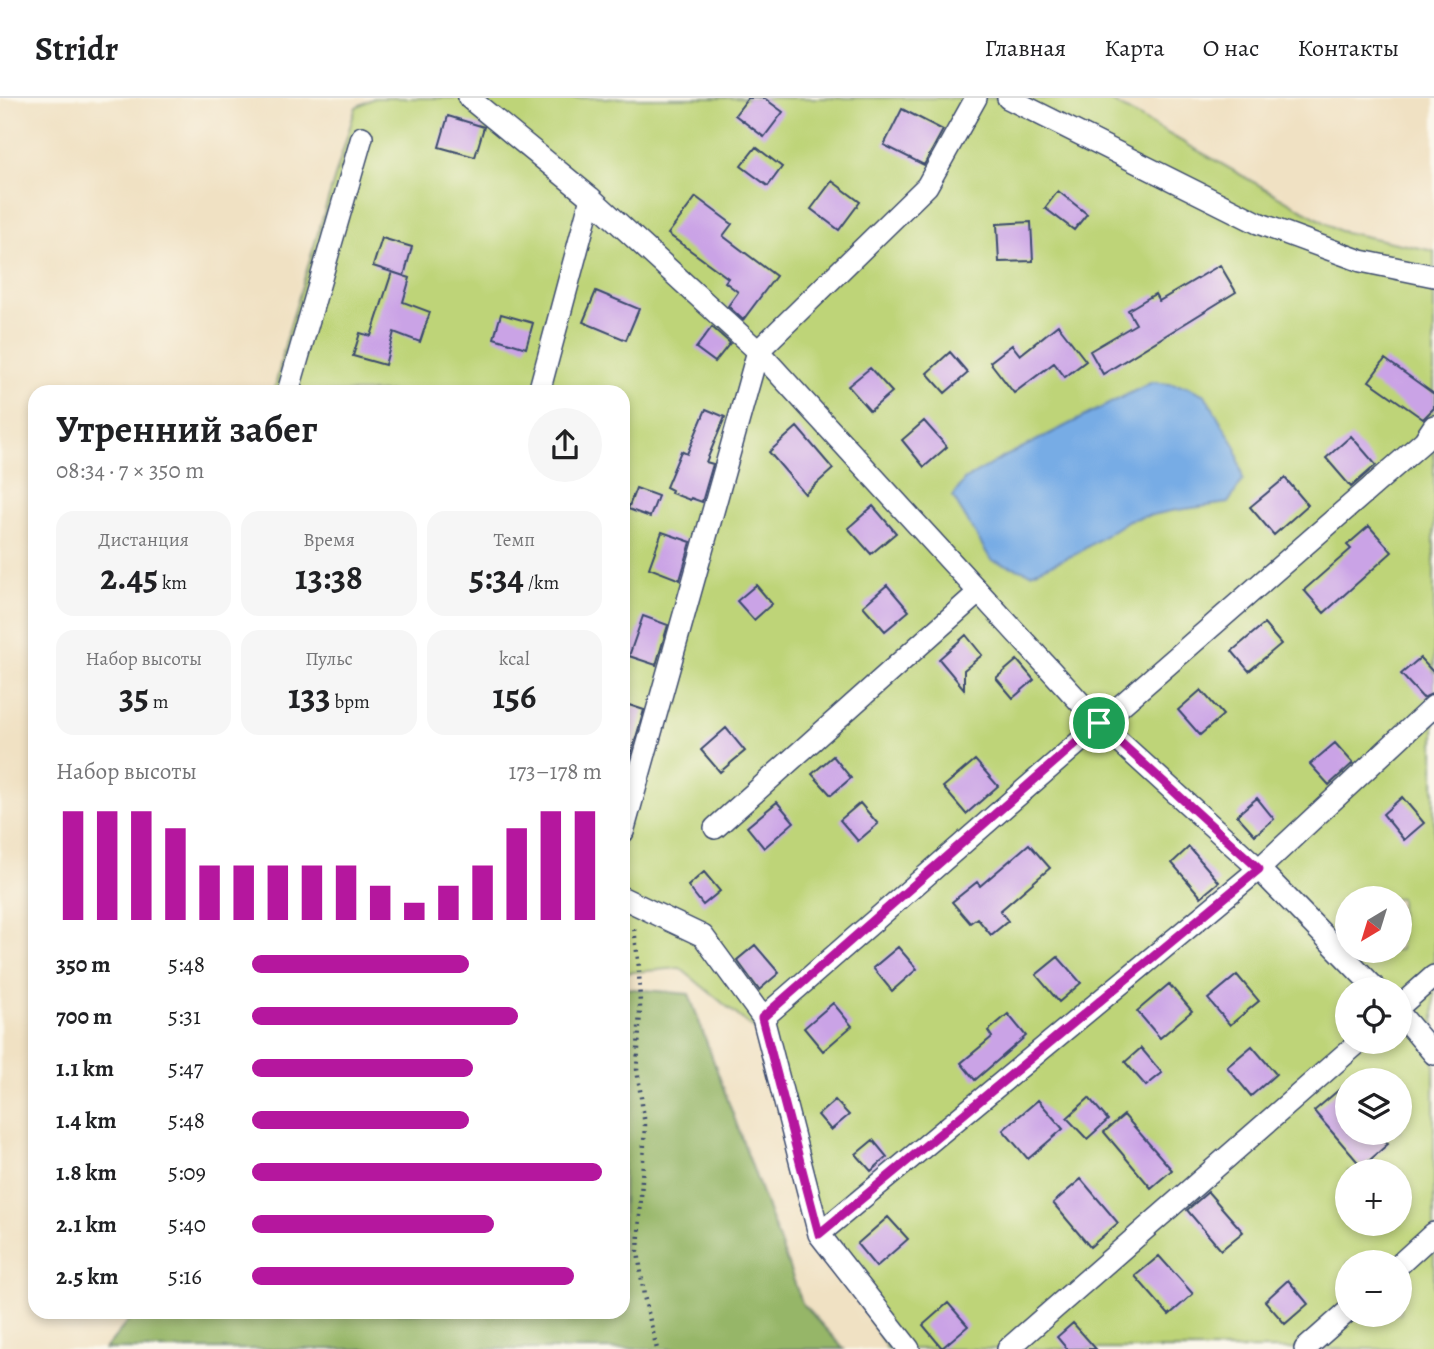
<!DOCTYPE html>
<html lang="ru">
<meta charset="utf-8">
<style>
:root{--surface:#fff;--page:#f6f6f6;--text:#202124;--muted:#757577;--line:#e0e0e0;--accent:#b5179e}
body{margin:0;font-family:Alegreya,serif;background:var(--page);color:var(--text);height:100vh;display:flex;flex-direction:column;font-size:26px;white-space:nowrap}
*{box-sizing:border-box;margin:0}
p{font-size:23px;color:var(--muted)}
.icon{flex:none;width:38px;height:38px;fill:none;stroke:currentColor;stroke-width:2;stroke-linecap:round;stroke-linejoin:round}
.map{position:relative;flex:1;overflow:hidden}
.details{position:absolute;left:28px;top:287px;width:602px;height:934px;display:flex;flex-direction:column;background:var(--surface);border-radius:21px;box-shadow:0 4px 10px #0003}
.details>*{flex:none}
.needle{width:46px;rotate:218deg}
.tools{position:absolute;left:1335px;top:788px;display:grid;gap:14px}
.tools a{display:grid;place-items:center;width:77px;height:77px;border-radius:50%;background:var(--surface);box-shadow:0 4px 10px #0003;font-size:35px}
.pin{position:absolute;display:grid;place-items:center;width:60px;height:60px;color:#fff;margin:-30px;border:4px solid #fff;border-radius:50%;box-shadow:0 2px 7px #0007}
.round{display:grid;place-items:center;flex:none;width:74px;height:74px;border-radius:37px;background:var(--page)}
.summary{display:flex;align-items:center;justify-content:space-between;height:119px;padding:0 28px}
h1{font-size:38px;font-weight:600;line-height:52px}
.metrics{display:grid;grid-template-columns:repeat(3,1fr);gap:10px;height:119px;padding:7px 28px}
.metrics div{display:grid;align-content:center;border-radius:18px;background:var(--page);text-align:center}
.metrics b{font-size:35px;font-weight:600}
.metrics small{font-size:19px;font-weight:400}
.metrics p{font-size:19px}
.chart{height:196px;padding:14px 28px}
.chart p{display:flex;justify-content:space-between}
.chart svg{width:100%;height:126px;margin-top:7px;stroke:var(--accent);stroke-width:6}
ul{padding:0 28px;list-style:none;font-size:23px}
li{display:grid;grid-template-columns:112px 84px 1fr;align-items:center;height:52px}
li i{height:18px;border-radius:9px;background:var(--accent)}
header{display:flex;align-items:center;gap:42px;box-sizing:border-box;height:98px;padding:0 35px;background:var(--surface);border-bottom:2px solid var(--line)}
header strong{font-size:33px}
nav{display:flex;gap:38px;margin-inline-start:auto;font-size:24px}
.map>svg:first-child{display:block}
</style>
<header>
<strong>Stridr</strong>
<nav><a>Главная</a><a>Карта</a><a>О нас</a><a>Контакты</a></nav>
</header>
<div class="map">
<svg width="1434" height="1251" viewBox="0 0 1434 1251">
<rect width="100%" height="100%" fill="#fbf7ec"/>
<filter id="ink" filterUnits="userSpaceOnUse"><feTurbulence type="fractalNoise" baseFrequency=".0143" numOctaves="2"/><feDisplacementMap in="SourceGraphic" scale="14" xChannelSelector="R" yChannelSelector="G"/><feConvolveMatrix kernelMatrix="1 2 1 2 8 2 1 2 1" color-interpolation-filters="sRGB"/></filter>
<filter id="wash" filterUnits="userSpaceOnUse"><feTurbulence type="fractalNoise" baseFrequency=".00686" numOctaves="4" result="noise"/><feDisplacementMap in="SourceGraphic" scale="28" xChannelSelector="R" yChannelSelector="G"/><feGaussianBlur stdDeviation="1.57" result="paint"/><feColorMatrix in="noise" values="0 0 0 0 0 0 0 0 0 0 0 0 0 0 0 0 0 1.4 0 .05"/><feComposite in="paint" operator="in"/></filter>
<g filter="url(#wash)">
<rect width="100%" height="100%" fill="#f0e1c3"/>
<path fill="#bed478" stroke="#6c826b" stroke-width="2" fill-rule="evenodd" d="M374 0H1105L1340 133 1434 153V1251H887L828 1149 759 935 680 870 623 875V294H274L287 238 356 9ZM1348 800H1400V852H1348ZM1348 891H1400V943H1348ZM1348 982H1400V1034H1348ZM1348 1073H1400V1125H1348ZM1348 1164H1400V1216H1348Z"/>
<path fill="#96b668" stroke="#587263" stroke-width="2" d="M623 890 689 896 802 1205 844 1251H105L135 1215 623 1214Z"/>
<path fill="#77ace5" stroke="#496ea2" stroke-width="2" d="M1152 284 1186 288 1205 297 1236 349 1243 382 1228 405 1171 413 1129 422 1076 456 1031 475 991 462 953 399 964 382 1002 360Z"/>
<g id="blocks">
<path fill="#caa3e6" d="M748 0H764L783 14 764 39 735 17Z
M902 11 943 32 924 67 884 47Z
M448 18 484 29 475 59 439 49Z
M756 49 782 69 768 88 741 68Z
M832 83 860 104 839 132 811 111Z
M1058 93 1087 116 1074 132 1045 110Z
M696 99 732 126 723 138 776 178 743 222 728 208 738 194 725 184 728 180 668 136Z
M1031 124 1033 163 999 164 997 126Z
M382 140 412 149 404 178 373 168Z
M1220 167 1236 194 1103 276 1090 253 1136 226 1128 212 1155 196 1159 203Z
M392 174 410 180 403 204 430 214 420 244 394 234 385 267 353 258 360 235 371 238Z
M596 193 639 211 626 242 583 224Z
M501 216 533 225 526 250 494 240Z
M1058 227 1086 263 1065 279 1054 265 1014 295 990 264 1012 247 1020 257Z
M712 229 730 245 715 264 696 250Z
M950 254 968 275 945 295 927 275Z
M1385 261 1434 296V310L1423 321 1369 283Z
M870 270 892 294 870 313 848 288Z
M706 311 725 319 706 364 713 366 702 404 691 400 690 402 671 395 672 392 666 389 681 353 687 356Z
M924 323 947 349 924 369 902 342Z
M797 329 833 371 805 396 769 354Z
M1351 338 1376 367 1351 389 1326 360Z
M1285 380 1308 407 1274 437 1250 409Z
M636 390 658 398 650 419 628 411Z
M873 408 896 435 871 456 848 430Z
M1369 428 1392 454 1324 515 1304 492 1351 451 1347 447Z
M662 434 691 444 680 482 649 470Z
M756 487 772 506 754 522 737 503Z
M887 487 909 513 885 533 863 508Z
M643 518 668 527 656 567 629 558Z
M1264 526 1281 546 1249 573 1232 553Z
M966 537 982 557 964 572V591L939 561Z
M1420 560 1434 575V595L1423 600 1401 576Z
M1017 562 1034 582 1013 600 996 580Z
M1201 592 1223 617 1200 637 1178 612Z
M623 605 644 612 624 681H623Z
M726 630 745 653 720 674 701 652Z
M1335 645 1353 665 1329 687 1310 666Z
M833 658 851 680 831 697 812 676Z
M975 662 998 688 966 716 943 689Z
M1402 699 1424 725 1404 742 1383 716Z
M1257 700 1274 721 1255 737 1237 717Z
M777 704 794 724 764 750 747 729Z
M860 705 878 726 858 743 840 722Z
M1029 746 1050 770 1000 813 1008 823 991 837 977 820 970 825 952 804 977 784 980 788Z
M1189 749 1219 784 1201 799 1172 765Z
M704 774 720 793 703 807 688 788Z
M755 847 779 875 759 892 737 862Z
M898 849 917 871 892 893 873 870Z
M1058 859 1081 885 1059 904 1036 877Z
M1237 877 1259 903 1230 927 1208 901Z
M1169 886 1192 913 1160 940 1137 913Z
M833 905 852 928 823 953 804 930Z
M1008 916 1026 938 975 982 961 965 992 939 988 933Z
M1252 948 1276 976 1251 998 1227 969Z
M1141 950 1162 975 1146 988 1125 964Z
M1348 984V1034H1377L1388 1046 1362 1069 1314 1013Z
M1089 1000 1108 1022 1087 1041 1067 1020Z
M835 1002 849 1017 831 1032 818 1017Z
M1038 1002 1063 1031 1028 1061 1003 1032Z
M1124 1017 1172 1072 1151 1090 1104 1034Z
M873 1042 887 1059 871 1073 856 1056Z
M1081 1081 1118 1125 1090 1149 1053 1105Z
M1208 1094 1243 1134 1221 1152 1187 1112Z
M888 1119 908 1141 876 1169 857 1146Z
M1159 1158 1193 1196 1169 1217 1135 1178Z
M1288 1182 1308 1206 1285 1226 1265 1203Z
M948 1205 968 1228 942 1250 923 1227Z
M1073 1225 1096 1251H1067L1057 1239Z"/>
</g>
</g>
<g filter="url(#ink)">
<use href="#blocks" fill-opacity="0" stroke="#3b4a6d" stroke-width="2"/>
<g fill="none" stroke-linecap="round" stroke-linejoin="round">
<g stroke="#3b4a6d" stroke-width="24">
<path id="minor" d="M469 0 591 100 758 253 1099 625 1259 771 1376 891
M1008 0 1258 125 1361 163 1434 178
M288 294 362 39
M539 294 591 100
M715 730 979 494
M623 734 758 253 927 88 976 0
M623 800 703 838 763 920 819 1136 909 1251
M1400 908 1434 878
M1400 916 1434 956
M763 920 1424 343 1434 328
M819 1136 1259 771 1434 608
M1400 1166 1434 1135
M1008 1251 1360 943
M1305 1251 1348 1213"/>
</g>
<path stroke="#3b4a6d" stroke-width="4.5" stroke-dasharray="2 5" stroke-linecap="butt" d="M634 831 639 869 640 911 637 971 645 1027 638 1153 644 1198 657 1251"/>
<use href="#minor" stroke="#fff" stroke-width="21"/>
</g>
</g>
<g fill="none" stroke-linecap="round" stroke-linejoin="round" filter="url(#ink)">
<g stroke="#fff" stroke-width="14">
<path id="route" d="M1099 625 1259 771 819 1136 762 920Z"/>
</g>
<use href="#route" stroke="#b5179e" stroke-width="9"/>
</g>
</svg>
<div class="tools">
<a><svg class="needle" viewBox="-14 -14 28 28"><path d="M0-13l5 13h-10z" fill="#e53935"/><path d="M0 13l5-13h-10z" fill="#757577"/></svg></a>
<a><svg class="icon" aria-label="locate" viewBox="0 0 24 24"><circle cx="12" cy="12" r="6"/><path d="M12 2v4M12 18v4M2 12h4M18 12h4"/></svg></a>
<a><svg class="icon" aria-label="layers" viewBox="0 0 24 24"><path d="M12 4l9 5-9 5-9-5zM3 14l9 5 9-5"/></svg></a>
<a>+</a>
<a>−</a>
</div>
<div class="pin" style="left:1099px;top:625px;background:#1e9e55"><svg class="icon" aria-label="arrive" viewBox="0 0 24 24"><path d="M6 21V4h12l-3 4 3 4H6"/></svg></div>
<section class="details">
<div class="summary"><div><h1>Утренний забег</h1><p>08:34 · 7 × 350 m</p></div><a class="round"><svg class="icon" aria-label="share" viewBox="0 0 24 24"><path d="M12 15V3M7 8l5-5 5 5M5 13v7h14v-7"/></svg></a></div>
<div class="metrics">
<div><p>Дистанция</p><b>2.45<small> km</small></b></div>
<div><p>Время</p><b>13:38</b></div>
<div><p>Темп</p><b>5:34<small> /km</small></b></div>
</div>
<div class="metrics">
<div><p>Набор высоты</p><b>35<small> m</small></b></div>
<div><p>Пульс</p><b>133<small> bpm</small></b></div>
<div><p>kcal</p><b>156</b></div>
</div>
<div class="chart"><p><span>Набор высоты</span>173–178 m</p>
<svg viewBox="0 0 160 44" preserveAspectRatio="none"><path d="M5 44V6M15 44V6M25 44V6M35 44V12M45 44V25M55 44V25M65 44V25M75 44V25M85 44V25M95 44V32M105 44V38M115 44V32M125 44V25M135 44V12M145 44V6M155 44V6"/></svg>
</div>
<ul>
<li><b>350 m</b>5:48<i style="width:62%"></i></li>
<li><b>700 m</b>5:31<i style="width:76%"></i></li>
<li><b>1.1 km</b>5:47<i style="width:63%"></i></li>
<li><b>1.4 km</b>5:48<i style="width:62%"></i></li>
<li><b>1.8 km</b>5:09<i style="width:100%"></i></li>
<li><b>2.1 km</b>5:40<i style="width:69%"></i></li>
<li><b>2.5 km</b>5:16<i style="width:92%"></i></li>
</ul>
</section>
</div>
